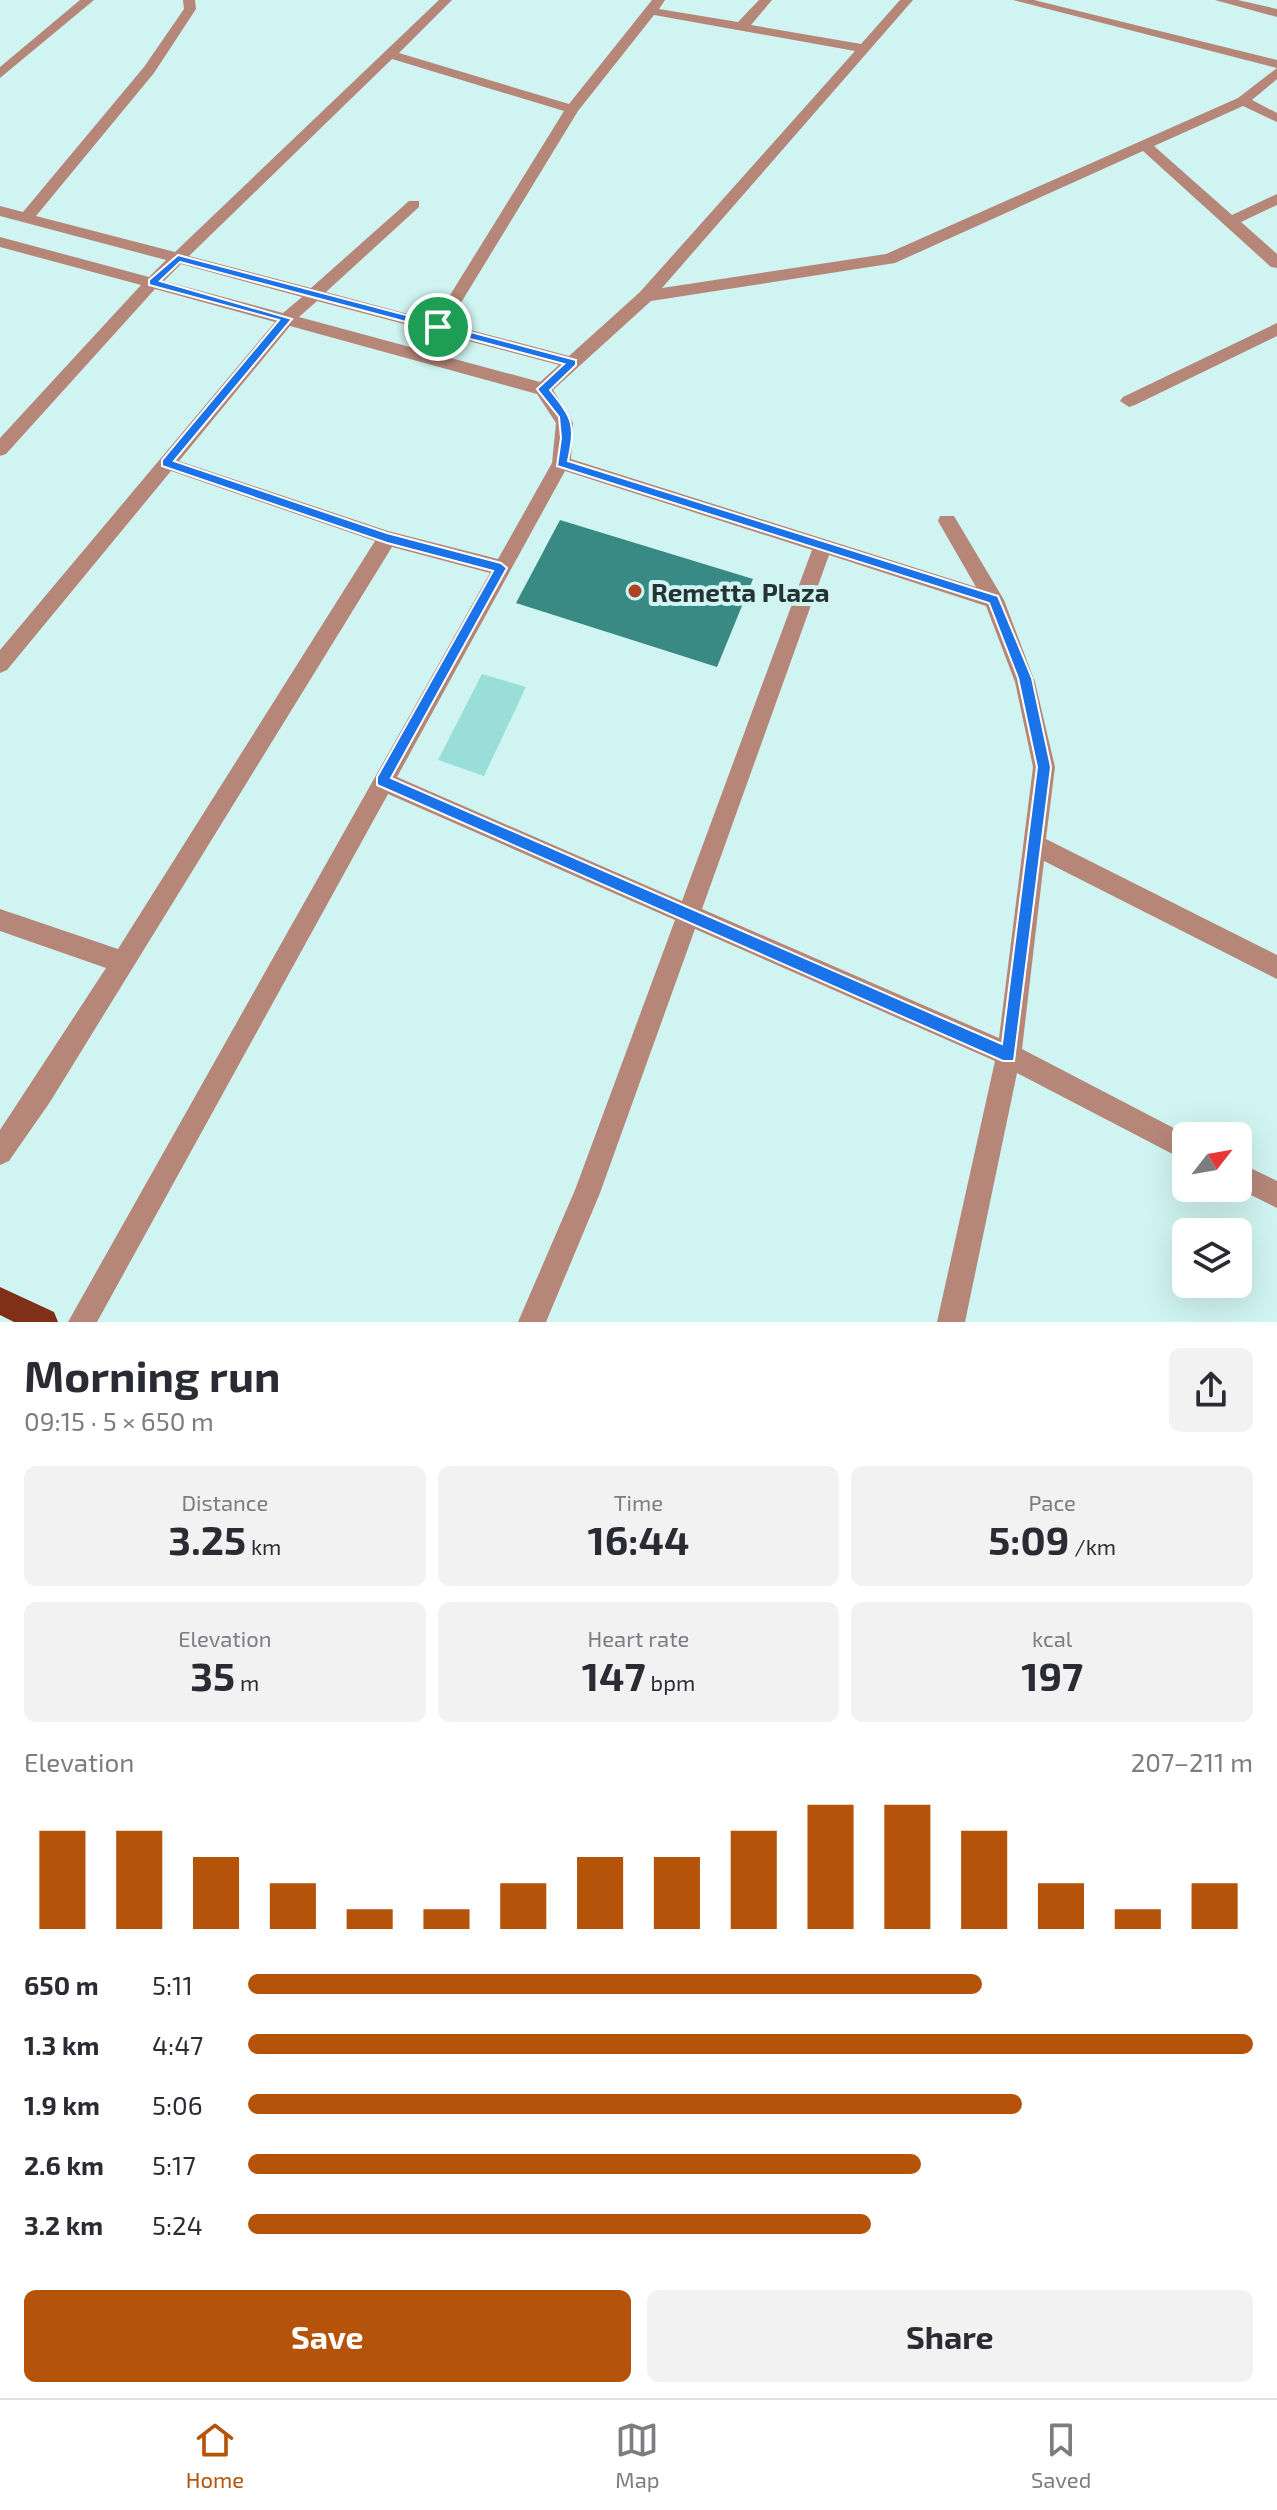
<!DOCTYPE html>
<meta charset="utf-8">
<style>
:root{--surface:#fff;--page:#f2f2f3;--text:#2b2b33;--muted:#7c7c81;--line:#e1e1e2;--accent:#b45309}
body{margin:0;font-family:"Exo 2",sans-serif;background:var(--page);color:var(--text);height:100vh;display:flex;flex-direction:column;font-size:30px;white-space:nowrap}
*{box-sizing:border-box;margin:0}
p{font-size:26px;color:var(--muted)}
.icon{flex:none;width:44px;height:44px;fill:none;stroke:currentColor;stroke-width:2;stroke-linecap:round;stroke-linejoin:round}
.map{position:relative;height:1322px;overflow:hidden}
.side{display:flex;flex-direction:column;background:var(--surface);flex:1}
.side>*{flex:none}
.needle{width:52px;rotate:59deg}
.fabs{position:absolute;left:1172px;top:1122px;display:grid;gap:16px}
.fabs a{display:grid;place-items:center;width:80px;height:80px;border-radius:12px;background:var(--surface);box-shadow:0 8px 32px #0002;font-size:40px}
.pin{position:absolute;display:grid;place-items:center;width:68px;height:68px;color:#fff;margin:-34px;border:4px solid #fff;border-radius:50%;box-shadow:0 2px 8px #0007}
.round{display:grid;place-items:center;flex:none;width:84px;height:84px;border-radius:12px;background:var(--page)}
.overview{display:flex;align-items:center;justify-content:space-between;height:136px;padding:0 24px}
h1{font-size:44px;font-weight:700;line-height:60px}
.metrics{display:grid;grid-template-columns:repeat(3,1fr);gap:12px;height:136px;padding:8px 24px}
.metrics div{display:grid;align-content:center;border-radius:12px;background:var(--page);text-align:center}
.metrics b{font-size:40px;font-weight:700}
.metrics small{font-size:22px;font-weight:400}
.metrics p{font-size:22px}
.chart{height:224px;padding:16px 24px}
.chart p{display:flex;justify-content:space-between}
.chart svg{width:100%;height:144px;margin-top:8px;stroke:var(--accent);stroke-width:6}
.cta{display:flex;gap:16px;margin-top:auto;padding:16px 24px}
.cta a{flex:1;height:92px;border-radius:12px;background:var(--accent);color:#fff;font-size:32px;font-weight:700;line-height:92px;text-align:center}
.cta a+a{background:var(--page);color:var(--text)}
ul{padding:0 24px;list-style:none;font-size:26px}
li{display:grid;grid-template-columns:128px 96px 1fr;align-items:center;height:60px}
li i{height:20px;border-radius:10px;background:var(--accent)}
.menu{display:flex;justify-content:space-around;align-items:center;height:112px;border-top:2px solid var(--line);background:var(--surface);font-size:22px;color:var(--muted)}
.menu a{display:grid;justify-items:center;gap:4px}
.menu .selected{color:var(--accent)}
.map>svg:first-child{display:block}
</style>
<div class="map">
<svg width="1277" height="1322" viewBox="0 0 1277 1322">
<rect width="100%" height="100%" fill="#cff4f1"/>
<path fill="#9aded9" d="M482 674 526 687 484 776 438 760Z"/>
<path fill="#398984" d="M560 520 753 579 717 667 516 603Z"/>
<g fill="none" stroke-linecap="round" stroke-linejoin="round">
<path fill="#b68779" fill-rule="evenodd" d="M80 0H94L0 78V67Z
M183 0H195L196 9 154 73 36 216 175 252 439 0H452L399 53 569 104 652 0H665L659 9 738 22 759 0H772L751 25 861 44 900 0H913L662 288 886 254 1238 98 1277 68 1013 0H1034L1277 60V79L1252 100 1277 113V122L1243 106 1154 146 1232 215 1277 194V205L1241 222 1277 254V268L1271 267 1143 151 895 263 651 301 553 390 573 423 571 459 976 587 938 521 940 516H954L1004 600 1035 682 1055 767 1046 839 1277 955V979L1044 861 1022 1049 1189 1136H1186V1161L1017 1073 965 1322H937L995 1061 695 929 600 1193 546 1322H518L575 1190 675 920 388 794 97 1322H68L490 573 392 547 50 1102 9 1161 0 1165V1130L106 968 0 931V909L118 949 375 541 171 471 7 670 0 673V650L275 322 155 289 6 454 0 456V438L141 285 0 247V237L149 277 166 260 0 216V206L23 212 144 67 184 9ZM654 15 855 51 640 292 569 356 448 324 578 111ZM392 59 564 111 434 321 326 292 419 207V201H409L311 288 189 256ZM181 264 302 297 283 313 164 281ZM317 301 559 365 540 382 299 317ZM290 326 537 394 556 423 552 463 498 559 388 531 179 461ZM565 471 812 550 682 901 397 777ZM829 555 986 606 1015 682 1033 767 999 1038 702 909Z
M1215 0H1238L1277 9V17Z
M1277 323V336L1135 405 1129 407 1120 401 1123 397Z
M1238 1162 1277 1181V1208L1237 1188Z"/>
<path fill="#803017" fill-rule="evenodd" d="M0 1287 54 1312 58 1322H14L0 1315Z"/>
</g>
<path fill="#1a73e8" stroke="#fff" stroke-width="2" fill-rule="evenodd" d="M178 255 576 360V365L550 390C573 419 576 424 568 461L998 596 1032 678 1051 767 1014 1061H1003L377 785V777L493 571 387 543 162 466V460L279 320 149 285V280ZM180 262 564 364 537 389 559 417 561 438 557 466 989 603 1018 678 1037 767 1002 1044 391 778 507 568 501 563 387 533 174 461 292 319 160 281Z"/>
<circle fill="#ab4423" stroke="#cff4f1" stroke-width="3" cx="635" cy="591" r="8"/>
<g text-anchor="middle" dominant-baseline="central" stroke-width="8" stroke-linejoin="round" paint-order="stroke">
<g font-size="26" font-weight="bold" fill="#253433" stroke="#cff4f1" text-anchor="start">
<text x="651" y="591">Remetta Plaza</text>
</g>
</g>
</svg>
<div class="fabs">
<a><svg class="needle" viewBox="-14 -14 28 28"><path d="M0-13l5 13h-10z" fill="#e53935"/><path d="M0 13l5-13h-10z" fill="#7c7c81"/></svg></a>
<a><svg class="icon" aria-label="layers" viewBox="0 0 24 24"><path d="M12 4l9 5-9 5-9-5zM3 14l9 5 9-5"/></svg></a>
</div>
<div class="pin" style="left:438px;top:327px;background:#1e9e55"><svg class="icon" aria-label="arrive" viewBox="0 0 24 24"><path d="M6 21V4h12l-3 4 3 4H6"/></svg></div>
</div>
<section class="side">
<div class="overview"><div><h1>Morning run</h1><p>09:15 · 5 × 650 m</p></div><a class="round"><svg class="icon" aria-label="share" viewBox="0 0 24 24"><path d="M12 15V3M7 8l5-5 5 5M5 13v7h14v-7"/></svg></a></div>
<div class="metrics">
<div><p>Distance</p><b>3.25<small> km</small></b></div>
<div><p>Time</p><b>16:44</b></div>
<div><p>Pace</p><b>5:09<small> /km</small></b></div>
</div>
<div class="metrics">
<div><p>Elevation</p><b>35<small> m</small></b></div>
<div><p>Heart rate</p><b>147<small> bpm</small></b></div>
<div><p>kcal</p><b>197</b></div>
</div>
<div class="chart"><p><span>Elevation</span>207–211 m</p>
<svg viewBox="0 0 160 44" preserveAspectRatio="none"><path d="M5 44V14M15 44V14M25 44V22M35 44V30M45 44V38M55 44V38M65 44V30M75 44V22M85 44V22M95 44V14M105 44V6M115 44V6M125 44V14M135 44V30M145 44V38M155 44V30"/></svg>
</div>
<ul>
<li><b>650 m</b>5:11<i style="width:73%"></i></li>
<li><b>1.3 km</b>4:47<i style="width:100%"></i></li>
<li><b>1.9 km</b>5:06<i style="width:77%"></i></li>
<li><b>2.6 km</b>5:17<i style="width:67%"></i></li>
<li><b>3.2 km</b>5:24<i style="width:62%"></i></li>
</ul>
<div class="cta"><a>Save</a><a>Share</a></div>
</section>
<nav class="menu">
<a class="selected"><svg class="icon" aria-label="home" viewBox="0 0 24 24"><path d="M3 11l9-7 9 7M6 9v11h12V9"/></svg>Home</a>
<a><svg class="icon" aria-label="map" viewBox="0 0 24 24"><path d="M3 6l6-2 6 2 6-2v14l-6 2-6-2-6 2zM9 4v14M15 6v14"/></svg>Map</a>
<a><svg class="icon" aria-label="saved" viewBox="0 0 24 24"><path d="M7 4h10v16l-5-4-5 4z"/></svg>Saved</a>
</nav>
